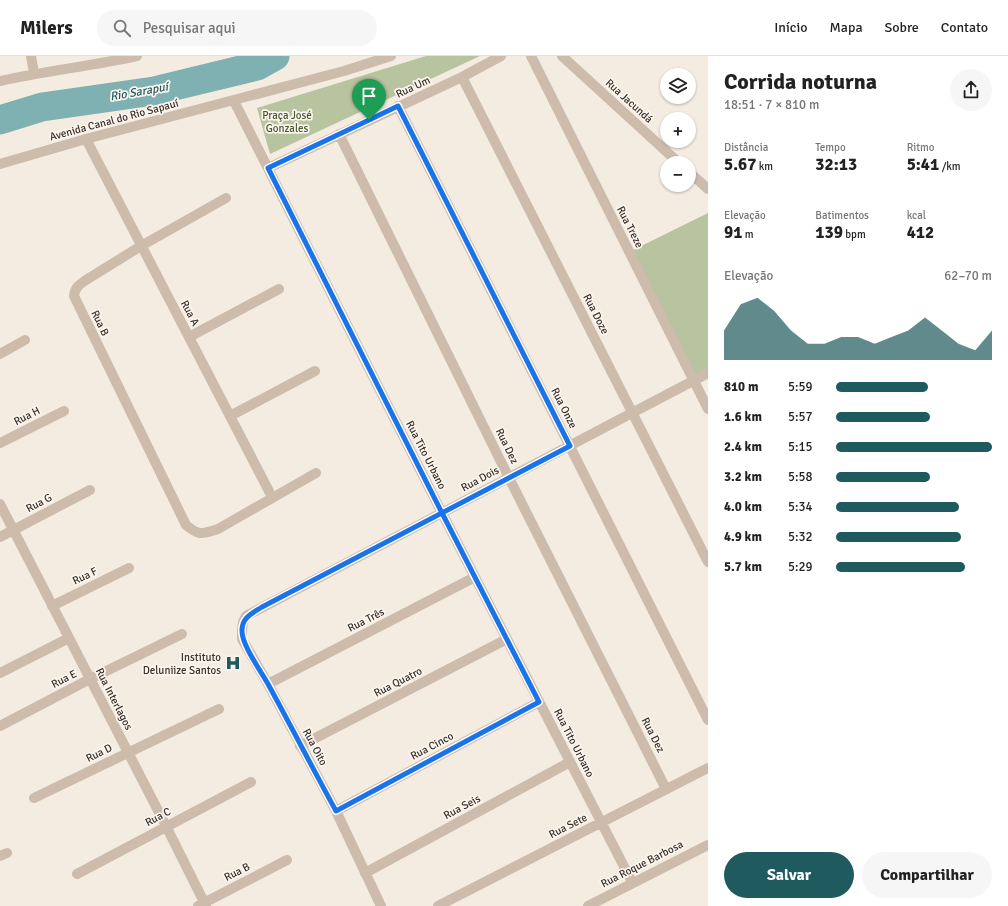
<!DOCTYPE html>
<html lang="pt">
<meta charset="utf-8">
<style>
:root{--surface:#fff;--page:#f6f6f6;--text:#222;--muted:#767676;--line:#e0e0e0;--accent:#1f5a5e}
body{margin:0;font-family:Signika,sans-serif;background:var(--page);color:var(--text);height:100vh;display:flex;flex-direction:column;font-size:15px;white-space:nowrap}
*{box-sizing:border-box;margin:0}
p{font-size:13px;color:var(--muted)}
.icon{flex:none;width:22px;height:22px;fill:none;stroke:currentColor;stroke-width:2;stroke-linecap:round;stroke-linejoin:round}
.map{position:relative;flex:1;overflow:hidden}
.sheet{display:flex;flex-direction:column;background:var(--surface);width:300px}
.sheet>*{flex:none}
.buttons{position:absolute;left:660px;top:12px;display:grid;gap:8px}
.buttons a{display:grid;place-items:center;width:36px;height:36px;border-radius:50%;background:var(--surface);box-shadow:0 1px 3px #0004;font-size:20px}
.pin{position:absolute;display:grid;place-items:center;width:34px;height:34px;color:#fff;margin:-41px -17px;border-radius:50% 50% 50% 0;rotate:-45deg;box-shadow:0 0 4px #0007}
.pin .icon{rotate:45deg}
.round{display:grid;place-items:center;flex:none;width:42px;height:42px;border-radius:21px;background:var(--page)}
.summary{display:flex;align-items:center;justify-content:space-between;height:68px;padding:0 16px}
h1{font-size:22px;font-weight:700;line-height:30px}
.metrics{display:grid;grid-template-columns:repeat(3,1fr);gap:6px;height:68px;padding:4px 16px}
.metrics div{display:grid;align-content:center}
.metrics b{font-size:17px;font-weight:700}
.metrics small{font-size:11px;font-weight:400}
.metrics p{font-size:11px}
.chart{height:112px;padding:8px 16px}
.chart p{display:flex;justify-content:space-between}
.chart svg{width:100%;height:72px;margin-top:4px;fill:var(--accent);opacity:.7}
.action{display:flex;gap:8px;margin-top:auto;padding:8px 16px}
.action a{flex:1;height:46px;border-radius:24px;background:var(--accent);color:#fff;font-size:16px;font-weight:700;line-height:46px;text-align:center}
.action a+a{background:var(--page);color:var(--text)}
ul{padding:0 16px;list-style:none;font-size:13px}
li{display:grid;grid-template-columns:64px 48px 1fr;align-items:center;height:30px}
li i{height:10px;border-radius:5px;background:var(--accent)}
header{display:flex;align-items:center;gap:24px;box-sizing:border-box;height:56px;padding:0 20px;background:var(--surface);border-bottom:1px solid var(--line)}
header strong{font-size:19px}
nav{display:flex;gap:22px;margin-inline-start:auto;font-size:14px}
.search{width:280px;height:36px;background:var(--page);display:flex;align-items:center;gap:10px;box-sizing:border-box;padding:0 14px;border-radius:22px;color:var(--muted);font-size:15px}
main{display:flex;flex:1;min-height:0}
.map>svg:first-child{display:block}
</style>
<header>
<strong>Milers</strong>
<div class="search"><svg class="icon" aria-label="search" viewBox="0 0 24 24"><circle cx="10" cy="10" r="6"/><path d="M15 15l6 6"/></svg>Pesquisar aqui</div>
<nav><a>Início</a><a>Mapa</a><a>Sobre</a><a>Contato</a></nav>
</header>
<main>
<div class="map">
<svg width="708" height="850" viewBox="0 0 708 850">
<rect width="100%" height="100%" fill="#f4ebe1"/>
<path fill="#b8c4a0" d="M426 0H480L270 98 257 52Z
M708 157V313L694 320 633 194Z"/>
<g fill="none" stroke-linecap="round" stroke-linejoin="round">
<path stroke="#7fb0b2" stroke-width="29" d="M0 64 42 51 154 35 257 10 275 0"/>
<path stroke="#cdbbac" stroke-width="10" d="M31 0 34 17
M531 0 708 353
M462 21 708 506
M0 25C45 15 91 10 137 0
M234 45 442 457 632 826
M398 50 708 664
M339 78 509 422 666 733
M86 83 272 441
M268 112 462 21 501 0
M226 142 141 190 86 224C79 229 75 231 74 240L186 469C199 480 202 478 218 473L316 417
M189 281 279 233
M0 298 25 284
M230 360 315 315
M0 387 64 355
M0 448 166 770 206 850
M0 481 90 434
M52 550 129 512
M0 617 69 582
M268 628 475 521
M0 670 90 623 182 578
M300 690 507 583
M34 742 219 653
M336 755 539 646
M0 800 7 797
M365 817 570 706
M77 818 251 726
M198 850 287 804
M381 850 336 755 268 628 242 583V574L243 566 246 560 263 551 708 317
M438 850 708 712"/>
<path stroke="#cdbbac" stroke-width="10" d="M562 0 679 107
M0 108 86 83 344 15 391 0
M689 116 708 133
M588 850 708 789"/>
</g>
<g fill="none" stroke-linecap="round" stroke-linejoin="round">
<g stroke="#fff" stroke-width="8">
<path id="route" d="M369 64 268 112 442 457 539 646 336 755C313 713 291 670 268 628 261 615 241 588 242 574 242 561 253 557 262 551 365 497 468 444 570 390L398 50 369 64"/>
</g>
<use href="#route" stroke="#1a73e8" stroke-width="5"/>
</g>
<defs>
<g id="hospital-bare" transform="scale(1.2)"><path d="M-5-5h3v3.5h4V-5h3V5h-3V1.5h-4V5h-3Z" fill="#1f5a5e" stroke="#fbf5ee" stroke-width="2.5" paint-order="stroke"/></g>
</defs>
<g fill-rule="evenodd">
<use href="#hospital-bare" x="233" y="607"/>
</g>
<g text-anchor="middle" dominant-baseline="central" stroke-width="3.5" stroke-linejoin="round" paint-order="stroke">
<g font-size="11" fill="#3b302b" stroke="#fbf5ee">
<text transform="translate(413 31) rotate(-25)">Rua Um</text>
<text transform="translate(629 45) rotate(42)">Rua Jacundá</text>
<text transform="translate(114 64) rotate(-15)">Avenida Canal do Rio Sapauí</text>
<text transform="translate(630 171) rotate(63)">Rua Treze</text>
<text transform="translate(190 257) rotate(62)">Rua A</text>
<text transform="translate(596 258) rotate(63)">Rua Doze</text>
<text transform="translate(100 267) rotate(64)">Rua B</text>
<text transform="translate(564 352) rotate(63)">Rua Onze</text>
<text transform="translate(27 360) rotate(-27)">Rua H</text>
<text transform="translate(507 390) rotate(64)">Rua Dez</text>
<text transform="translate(426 399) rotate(63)">Rua Tito Urbano</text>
<text transform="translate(480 423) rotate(-28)">Rua Dois</text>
<text transform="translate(39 447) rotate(-28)">Rua G</text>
<text transform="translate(85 520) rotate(-26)">Rua F</text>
<text transform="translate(366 564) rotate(-27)">Rua Três</text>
<text transform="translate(64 623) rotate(-27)">Rua E</text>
<text transform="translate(398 626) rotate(-27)">Rua Quatro</text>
<text transform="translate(114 643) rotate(63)">Rua Interlagos</text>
<text transform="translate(653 679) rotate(63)">Rua Dez</text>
<text transform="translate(574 687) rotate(63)">Rua Tito Urbano</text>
<text transform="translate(432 690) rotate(-28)">Rua Cinco</text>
<text transform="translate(315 691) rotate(62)">Rua Oito</text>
<text transform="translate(99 697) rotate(-26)">Rua D</text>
<text transform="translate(462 751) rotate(-28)">Rua Seis</text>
<text transform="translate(158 761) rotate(-28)">Rua C</text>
<text transform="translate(568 770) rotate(-27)">Rua Sete</text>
<text transform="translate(642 808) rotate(-27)">Rua Roque Barbosa</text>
<text transform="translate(237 816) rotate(-27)">Rua B</text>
</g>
<g font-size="11" fill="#4a5a2e" stroke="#fbf5ee">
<text x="287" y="59">Praça José<tspan x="287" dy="13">Gonzales</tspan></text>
</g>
<g font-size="11" fill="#3b302b" stroke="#fbf5ee" text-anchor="end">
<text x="221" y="601">Instituto<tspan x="221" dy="13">Deluniize Santos</tspan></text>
</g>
<g font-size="12" font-style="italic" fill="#1f5a5e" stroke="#fbf5ee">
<text transform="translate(139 36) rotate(-10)">Rio Sarapuí</text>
</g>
</g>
</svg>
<div class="buttons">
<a><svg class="icon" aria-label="layers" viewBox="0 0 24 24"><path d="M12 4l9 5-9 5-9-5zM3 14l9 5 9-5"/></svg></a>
<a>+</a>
<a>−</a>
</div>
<div class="pin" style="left:369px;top:64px;background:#1e9e55"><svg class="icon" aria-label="arrive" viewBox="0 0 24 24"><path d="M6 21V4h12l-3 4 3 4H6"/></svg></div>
</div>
<section class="sheet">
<div class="summary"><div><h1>Corrida noturna</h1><p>18:51 · 7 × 810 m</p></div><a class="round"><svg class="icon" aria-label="share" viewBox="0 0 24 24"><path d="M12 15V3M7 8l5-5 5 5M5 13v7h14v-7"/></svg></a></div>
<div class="metrics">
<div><p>Distância</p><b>5.67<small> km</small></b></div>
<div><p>Tempo</p><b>32:13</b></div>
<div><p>Ritmo</p><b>5:41<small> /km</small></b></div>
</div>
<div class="metrics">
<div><p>Elevação</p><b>91<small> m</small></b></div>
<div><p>Batimentos</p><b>139<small> bpm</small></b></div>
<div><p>kcal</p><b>412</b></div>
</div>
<div class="chart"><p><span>Elevação</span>62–70 m</p>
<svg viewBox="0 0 160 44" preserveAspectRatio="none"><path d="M0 44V26L10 10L20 6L30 14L40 26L50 34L60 34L70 30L80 30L90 34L100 30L110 26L120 18L130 26L140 34L150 38L160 26V44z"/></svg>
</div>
<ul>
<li><b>810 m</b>5:59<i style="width:59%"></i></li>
<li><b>1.6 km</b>5:57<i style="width:60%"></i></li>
<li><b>2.4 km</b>5:15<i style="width:100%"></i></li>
<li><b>3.2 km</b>5:58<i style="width:60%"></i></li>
<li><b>4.0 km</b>5:34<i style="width:79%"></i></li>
<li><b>4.9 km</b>5:32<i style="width:80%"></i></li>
<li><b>5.7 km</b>5:29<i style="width:83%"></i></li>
</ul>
<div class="action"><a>Salvar</a><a>Compartilhar</a></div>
</section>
</main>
